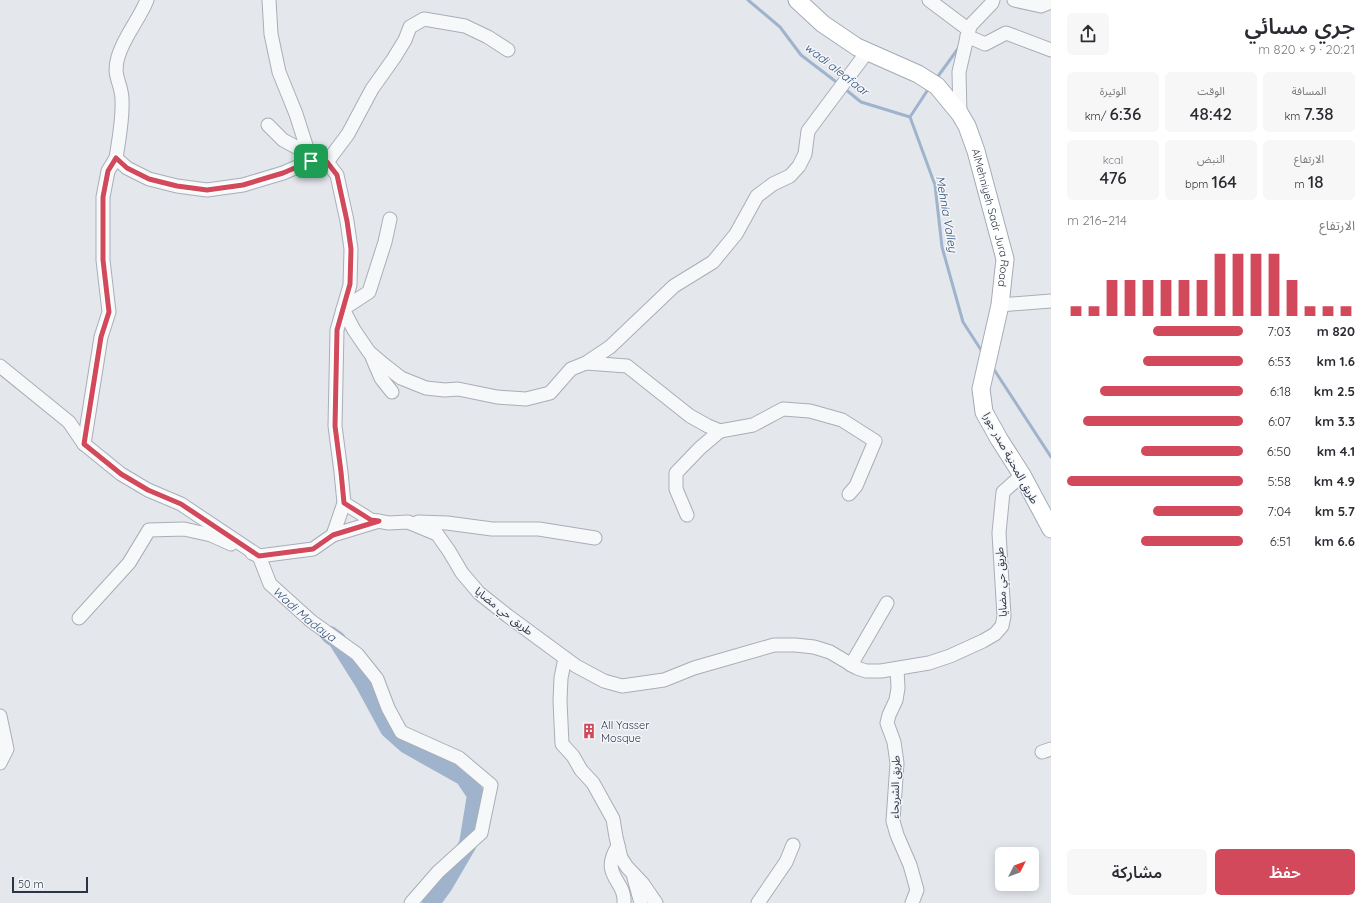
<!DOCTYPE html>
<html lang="ar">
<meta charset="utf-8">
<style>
:root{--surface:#fff;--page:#f7f7f7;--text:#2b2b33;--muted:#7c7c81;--accent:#d1495b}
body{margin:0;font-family:Quicksand,"Noto Sans Arabic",sans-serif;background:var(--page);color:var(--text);direction:rtl;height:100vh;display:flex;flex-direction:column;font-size:15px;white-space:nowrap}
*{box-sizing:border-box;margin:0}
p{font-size:13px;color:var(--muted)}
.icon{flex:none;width:22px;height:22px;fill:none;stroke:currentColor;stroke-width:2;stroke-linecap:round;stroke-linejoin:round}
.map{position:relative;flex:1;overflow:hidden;direction:ltr}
.side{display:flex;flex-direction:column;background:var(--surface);width:320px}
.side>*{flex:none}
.needle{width:26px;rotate:48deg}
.fabs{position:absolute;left:995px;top:847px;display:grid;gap:8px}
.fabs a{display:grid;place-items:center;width:44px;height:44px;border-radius:6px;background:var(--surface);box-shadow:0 2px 10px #0003;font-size:20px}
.scale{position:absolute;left:12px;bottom:10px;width:76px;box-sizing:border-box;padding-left:4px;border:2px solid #2b3445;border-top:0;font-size:11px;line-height:14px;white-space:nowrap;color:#2b3445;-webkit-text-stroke:3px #f4f6f9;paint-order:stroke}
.pin{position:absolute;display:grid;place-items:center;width:34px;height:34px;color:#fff;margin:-17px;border-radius:8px;box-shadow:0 2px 6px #0006}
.round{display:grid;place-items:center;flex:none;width:42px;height:42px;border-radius:6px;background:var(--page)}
.summary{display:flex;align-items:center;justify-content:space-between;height:68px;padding:0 16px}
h1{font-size:22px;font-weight:600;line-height:30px}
.metrics{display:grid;grid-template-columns:repeat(3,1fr);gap:6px;height:68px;padding:4px 16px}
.metrics div{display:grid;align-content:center;border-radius:6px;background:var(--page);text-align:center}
.metrics b{font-size:17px;font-weight:600}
.metrics small{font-size:11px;font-weight:400}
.metrics p{font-size:11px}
.chart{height:112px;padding:8px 16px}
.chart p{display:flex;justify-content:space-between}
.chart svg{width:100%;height:72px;margin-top:4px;stroke:var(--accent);stroke-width:6}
.action{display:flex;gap:8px;margin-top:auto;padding:8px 16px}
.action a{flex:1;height:46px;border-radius:6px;background:var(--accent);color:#fff;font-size:16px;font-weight:600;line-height:46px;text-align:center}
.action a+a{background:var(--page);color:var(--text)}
ul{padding:0 16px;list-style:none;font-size:13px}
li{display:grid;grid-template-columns:64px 48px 1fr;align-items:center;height:30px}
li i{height:10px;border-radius:5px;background:var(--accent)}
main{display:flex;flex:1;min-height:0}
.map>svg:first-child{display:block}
</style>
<main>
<section class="side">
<div class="summary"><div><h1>جري مسائي</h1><p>20:21 · 9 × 820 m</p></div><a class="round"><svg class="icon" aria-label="share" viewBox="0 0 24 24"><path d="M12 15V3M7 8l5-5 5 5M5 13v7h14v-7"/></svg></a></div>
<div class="metrics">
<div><p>المسافة</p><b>7.38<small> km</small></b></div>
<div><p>الوقت</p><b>48:42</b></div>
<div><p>الوتيرة</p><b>6:36<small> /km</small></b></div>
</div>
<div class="metrics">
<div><p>الارتفاع</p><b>18<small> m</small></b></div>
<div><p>النبض</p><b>164<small> bpm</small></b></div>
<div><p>kcal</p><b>476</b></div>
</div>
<div class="chart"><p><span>الارتفاع</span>214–216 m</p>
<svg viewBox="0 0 160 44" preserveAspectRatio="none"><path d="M5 44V38M15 44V38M25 44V22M35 44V22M45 44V22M55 44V22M65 44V22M75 44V22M85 44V6M95 44V6M105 44V6M115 44V6M125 44V22M135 44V38M145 44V38M155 44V38"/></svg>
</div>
<ul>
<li><b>820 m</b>7:03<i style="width:51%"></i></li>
<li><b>1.6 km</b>6:53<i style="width:57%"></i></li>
<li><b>2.5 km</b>6:18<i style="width:81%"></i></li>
<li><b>3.3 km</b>6:07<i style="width:91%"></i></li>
<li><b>4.1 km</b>6:50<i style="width:58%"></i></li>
<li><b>4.9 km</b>5:58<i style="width:100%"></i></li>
<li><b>5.7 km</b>7:04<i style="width:51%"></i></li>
<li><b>6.6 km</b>6:51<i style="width:58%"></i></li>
</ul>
<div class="action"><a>حفظ</a><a>مشاركة</a></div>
</section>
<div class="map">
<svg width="1051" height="903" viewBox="0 0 1051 903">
<rect width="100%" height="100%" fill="#e4e7ec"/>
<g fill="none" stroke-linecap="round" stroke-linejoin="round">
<path stroke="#9fb4cc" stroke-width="3" d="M748 0 780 27 801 55 839 84
M936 79 960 46
M845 89 861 102 910 117
M910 117 935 185 942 247 963 322 983 353
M910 117 929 88
M993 368 1051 457"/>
<path stroke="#9fb4cc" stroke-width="18" d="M330 635 337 640 364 683 389 729 407 745 464 777 476 795 468 844 444 885 431 903"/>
<g stroke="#a9aeb7" stroke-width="15">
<g id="minor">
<path d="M147 0C139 20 124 36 118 57 112 77 122 83 122 100 123 119 119 139 116 158L127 168 149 179 177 186 207 190 243 185 283 173 311 161 327 162 337 175 347 221 351 249 350 285 337 330 335 426 341 472 344 503 371 520 389 523 408 522 437 534 449 551 462 573 479 593 508 616 576 666 604 681 622 686 664 680 694 668 774 645H795L814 647 830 652 857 668 866 671H881L929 663 950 656 983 641 995 634 1002 626 1004 616 999 533 1003 492 1022 475"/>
<path d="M269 0 271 34 279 72 296 114 311 161"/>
<path d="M929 0 969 30"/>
<path d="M1014 0 1041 6 1051 2"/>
<path d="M967 36 985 44 1006 33 1051 50"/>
<path d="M960 114 959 72 968 33 970 26 992 3 993 0"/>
<path d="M268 125 283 140 296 147 306 146"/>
<path d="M327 162 348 134 372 89 394 58 405 40 410 27 424 19 465 26 488 37 508 50"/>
<path d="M390 219 385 242 369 292 343 309 354 330 369 352 383 364 401 378 426 388 445 390 458 389 497 397 526 399 550 393 571 369 586 363 610 347 674 286 713 262 736 234 757 196 773 184 790 176 799 166 805 154 808 131 867 52"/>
<path d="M1000 305 1051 301"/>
<path d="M372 357 381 378 392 392"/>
<path d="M586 363 627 366 690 416 708 426 720 431 700 448 676 473V489L687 515"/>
<path id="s1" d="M0 366 69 422 84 444 121 474 148 490 181 504 259 556 270 584 311 621 357 654 377 679 388 708 401 732 459 758 491 785 481 833 438 872 411 903"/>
<path d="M720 431 753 425 783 409 810 411 842 420 875 441 856 486 849 494"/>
<path d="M84 444 101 337 109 312 103 260V197L108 171 116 158"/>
<path d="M418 522 447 523 492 529H539L595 538"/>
<path d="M333 535 379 521"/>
<path d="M252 553 259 556 313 549 333 535 344 503"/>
<path d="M79 618 129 563 149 530 184 529 211 535 231 544"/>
<path d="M565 658 561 678 560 701 562 744 573 756 581 770 593 783 613 819 616 837 621 858 627 867 643 884 656 903"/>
<path d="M851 665 887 603"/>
<path d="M897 669 898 688 896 700 889 715 887 723 894 742 897 763 893 821 897 835 910 865 917 890 912 903"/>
<path d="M0 716 7 749 0 763"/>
<path d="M1042 752 1051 749"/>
<path d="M618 846C599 876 626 880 624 903"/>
<path d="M634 878 641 903"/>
<path d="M758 903 786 862 793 845"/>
</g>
</g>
<g stroke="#a3abb8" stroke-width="19">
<g id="major">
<path id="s2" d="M797 0 823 24 857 47 918 74 937 86 960 114 967 126 976 151 1005 259 1000 305 981 389 984 412 999 439 1022 475 1051 529"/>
</g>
</g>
<use href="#minor" stroke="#f7f8fa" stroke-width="13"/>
<use href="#major" stroke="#fff" stroke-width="17"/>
</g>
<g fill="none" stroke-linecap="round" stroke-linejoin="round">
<g stroke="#fff" stroke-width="8">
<path id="route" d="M116 158 127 168 149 179 177 186 207 190 243 185 283 173 311 161 327 162 337 175 347 221 351 249 350 284 337 330 335 426 341 472 344 503 371 520 379 521 333 535 313 549 259 556 181 504 148 490 121 474 84 444 101 337 109 312 103 260V197L108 171Z"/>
</g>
<use href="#route" stroke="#d1495b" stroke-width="5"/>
</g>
<defs>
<g id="building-bare" transform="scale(1.2)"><path d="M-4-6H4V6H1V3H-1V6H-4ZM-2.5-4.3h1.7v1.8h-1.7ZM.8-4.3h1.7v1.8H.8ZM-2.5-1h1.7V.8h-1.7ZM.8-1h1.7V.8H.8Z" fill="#d1495b" stroke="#f4f6f9" stroke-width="2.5" paint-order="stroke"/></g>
</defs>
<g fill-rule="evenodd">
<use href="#building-bare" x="589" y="731"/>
</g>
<g text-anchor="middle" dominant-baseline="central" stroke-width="3" stroke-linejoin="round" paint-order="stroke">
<g font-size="11" fill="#2b3445" stroke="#f4f6f9">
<text stroke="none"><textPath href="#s2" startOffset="311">AlMehniyeh Sadr Jura Road</textPath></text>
<text transform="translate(1011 458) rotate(61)">طريق المحنية صدر جورا</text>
<text transform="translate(1001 582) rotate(-93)">طريق حي مضايا</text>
<text transform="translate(504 611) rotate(38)">طريق حي مضايا</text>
<text transform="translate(895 787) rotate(-89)">طريق الشريحاء</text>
</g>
<g font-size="11" fill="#2b3445" stroke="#f4f6f9" text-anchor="start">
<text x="601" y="725">All Yasser<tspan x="601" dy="13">Mosque</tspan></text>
</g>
<g font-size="12" font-style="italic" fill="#34527a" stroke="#f4f6f9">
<text transform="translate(837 69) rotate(38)">wadi aleafaar</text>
<text transform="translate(947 214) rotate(80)">Mehnia Valley</text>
<text stroke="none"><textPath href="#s1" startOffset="400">Wadi Madaya</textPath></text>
</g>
</g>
</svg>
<div class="fabs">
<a><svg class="needle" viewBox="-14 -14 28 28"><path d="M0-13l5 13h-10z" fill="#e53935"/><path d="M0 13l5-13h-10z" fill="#7c7c81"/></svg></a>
</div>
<div class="scale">50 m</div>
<div class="pin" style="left:311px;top:161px;background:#1e9e55"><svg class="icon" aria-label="arrive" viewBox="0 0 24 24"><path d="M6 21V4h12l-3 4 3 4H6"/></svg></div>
</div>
</main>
